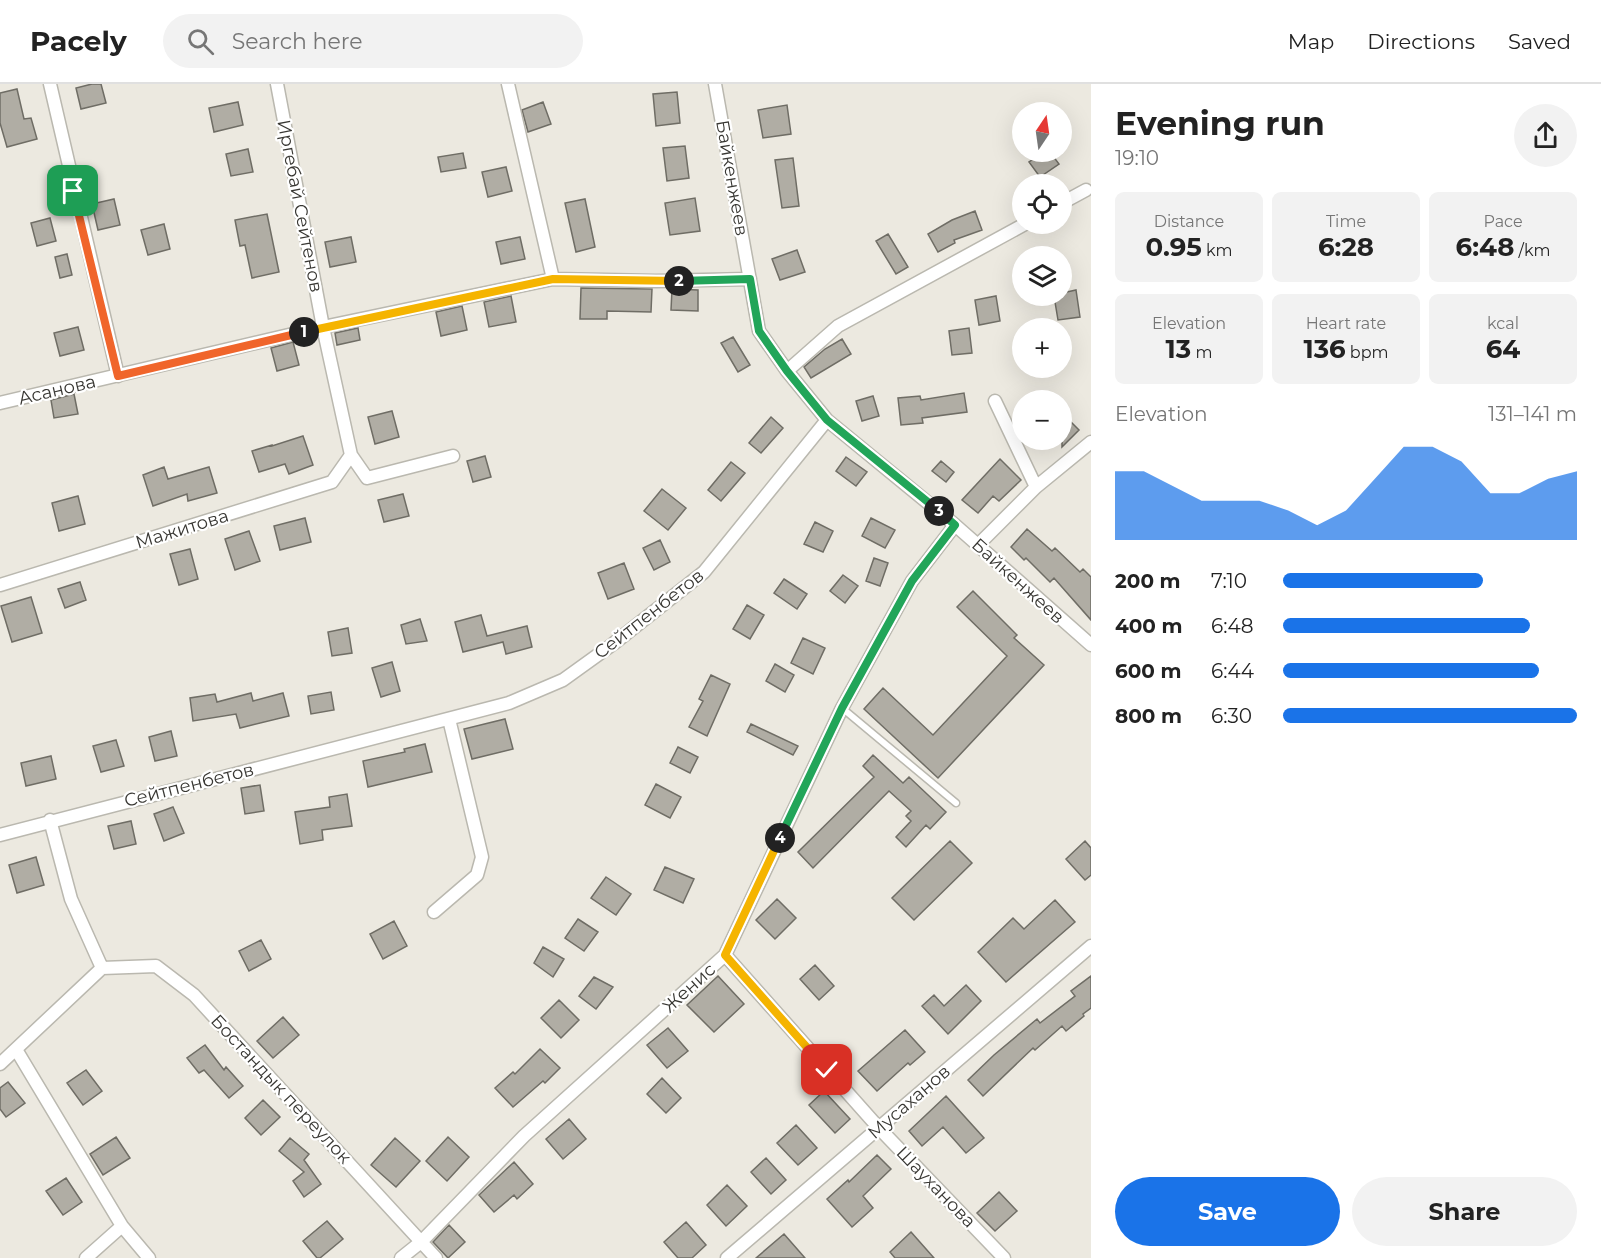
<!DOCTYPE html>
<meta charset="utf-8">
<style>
:root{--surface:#fff;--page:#f2f2f2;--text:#222;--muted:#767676;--line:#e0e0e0;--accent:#1a73e8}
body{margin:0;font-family:Montserrat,sans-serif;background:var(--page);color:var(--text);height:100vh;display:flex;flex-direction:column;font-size:22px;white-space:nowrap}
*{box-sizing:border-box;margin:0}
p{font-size:20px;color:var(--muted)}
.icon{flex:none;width:33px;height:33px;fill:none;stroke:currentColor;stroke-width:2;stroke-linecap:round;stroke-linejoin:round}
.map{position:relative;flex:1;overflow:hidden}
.panel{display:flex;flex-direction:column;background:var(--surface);width:510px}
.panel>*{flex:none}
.needle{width:39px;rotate:13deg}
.controls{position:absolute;left:1012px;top:18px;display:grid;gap:12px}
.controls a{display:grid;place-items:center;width:60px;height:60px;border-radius:50%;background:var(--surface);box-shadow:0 6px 24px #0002;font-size:30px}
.pin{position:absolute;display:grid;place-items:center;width:51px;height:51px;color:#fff;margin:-26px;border-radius:12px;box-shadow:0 3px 9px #0006}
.km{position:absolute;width:30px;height:30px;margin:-15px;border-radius:50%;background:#222;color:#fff;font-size:16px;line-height:30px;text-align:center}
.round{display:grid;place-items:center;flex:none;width:63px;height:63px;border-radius:32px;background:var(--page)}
.head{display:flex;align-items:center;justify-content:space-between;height:102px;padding:0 24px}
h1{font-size:33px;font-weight:700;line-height:45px}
.figures{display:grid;grid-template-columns:repeat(3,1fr);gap:9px;height:102px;padding:6px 24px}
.figures div{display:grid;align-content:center;border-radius:9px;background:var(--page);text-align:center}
.figures b{font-size:26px;font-weight:700}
.figures small{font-size:16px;font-weight:400}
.figures p{font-size:16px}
.chart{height:168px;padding:12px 24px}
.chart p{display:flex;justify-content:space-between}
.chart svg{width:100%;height:108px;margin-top:6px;fill:var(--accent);opacity:.7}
.button{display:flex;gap:12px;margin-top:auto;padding:12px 24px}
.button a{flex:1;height:69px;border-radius:36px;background:var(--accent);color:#fff;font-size:24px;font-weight:700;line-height:69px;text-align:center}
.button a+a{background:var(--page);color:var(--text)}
ul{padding:0 24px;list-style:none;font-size:20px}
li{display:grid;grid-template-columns:96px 72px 1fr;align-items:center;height:45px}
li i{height:15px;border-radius:8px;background:var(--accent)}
header{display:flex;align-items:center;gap:36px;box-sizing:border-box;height:84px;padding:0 30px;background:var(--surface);border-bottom:2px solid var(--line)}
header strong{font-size:28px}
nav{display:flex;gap:33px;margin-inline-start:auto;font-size:21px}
.search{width:420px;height:54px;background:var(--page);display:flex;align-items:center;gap:15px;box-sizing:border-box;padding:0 21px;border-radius:33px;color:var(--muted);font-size:22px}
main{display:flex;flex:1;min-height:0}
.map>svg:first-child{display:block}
</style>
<header>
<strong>Pacely</strong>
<div class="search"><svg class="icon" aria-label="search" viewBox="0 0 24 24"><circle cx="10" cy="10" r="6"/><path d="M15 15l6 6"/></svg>Search here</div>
<nav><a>Map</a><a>Directions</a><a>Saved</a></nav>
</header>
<main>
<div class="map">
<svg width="1091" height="1174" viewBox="0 0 1091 1174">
<rect width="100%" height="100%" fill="#ece9e0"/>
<path fill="#b0ada4" stroke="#6f6d65" stroke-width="1.5" d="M92 0H101L106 19 81 25 76 4Z
M17 5 24 35 31 34 37 55 7 63 0 39V9Z
M677 8 680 39 656 42 653 10Z
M238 18 243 41 214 48 209 24Z
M543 18 551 40 528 48 522 26Z
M787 21 791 50 763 54 758 26Z
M685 62 689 94 667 97 663 64Z
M248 65 253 88 231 92 226 70Z
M1044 68H1050L1059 80 1040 93 1029 78Z
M463 69 466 84 441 88 438 73Z
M793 74 799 122 782 124 775 76Z
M506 83 512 107 488 113 482 88Z
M695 114 700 147 670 151 665 119Z
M114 115 120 141 98 146 92 120Z
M585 115 595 163 576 168 565 119Z
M975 127 982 146 954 156 955 159 938 168 928 150 952 136Z
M267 130 279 188 252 194 245 161 240 162 235 136Z
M50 134 56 157 37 162 31 139Z
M164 140 170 165 148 171 141 146Z
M888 150 908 183 896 190 876 157Z
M351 153 356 178 330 183 325 158Z
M520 153 525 175 501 180 496 158Z
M797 166 805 188 780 196 772 175Z
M67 170 72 191 60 194 55 173Z
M581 204 652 205 651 228 607 227V235H580Z
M672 205 698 206V227L671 226Z
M1076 206 1080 233 1058 236 1054 212H1062V209Z
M511 212 516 238 489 243 484 218Z
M996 212 1000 237 979 241 975 216Z
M462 222 467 246 441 252 436 228Z
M78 243 84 266 60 272 54 249Z
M358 244 360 256 337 261 335 249Z
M969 244 972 269 952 271 949 247Z
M733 253 750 281 738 288 721 259Z
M842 255 851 270 811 294 804 283 825 265Z
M293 258 299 281 277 287 271 264Z
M964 309 967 328 922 334 923 339 901 341 898 314 920 312 921 316Z
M74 310 78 330 54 334 51 316Z
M873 312 879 332 862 337 856 317Z
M392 327 399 353 375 360 368 333Z
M1062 329 1079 346 1062 363Z
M771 333 783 344 761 369 749 359Z
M303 352 313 381 289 390 285 380 259 388 252 367 272 361V362Z
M485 372 491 393 473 398 467 377Z
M846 373 867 388 856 402 836 387Z
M1000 375 1021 396 999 417 993 412 978 429 962 416Z
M941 377 954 388 946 398 932 387Z
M731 378 745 389 721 417 708 406Z
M164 383 168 395 209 383 217 409 188 417 187 410 153 422 143 391Z
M662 405 686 424 668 446 644 427Z
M403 410 409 432 384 438 378 416Z
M78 412 85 440 59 447 52 419Z
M305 434 311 458 280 466 274 442Z
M871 434 895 446 885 464 862 452Z
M815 438 833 447 823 468 804 460Z
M1027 445 1052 467 1055 464 1080 488 1083 485 1091 493V536L1054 494 1050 498 1026 474 1024 476 1011 463Z
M249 447 260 477 235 486 225 455Z
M660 456 670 478 654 486 643 464Z
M190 465 198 495 179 501 170 470Z
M874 474 888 479 880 502 866 497Z
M624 479 634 505 608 515 598 489Z
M843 491 858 502 845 519 830 507Z
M784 495 807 510 797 525 774 509Z
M80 498 86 516 65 524 58 505Z
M973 507 1017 551 1014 554 1044 581 938 694 864 625 883 604 933 651 1007 572 957 523Z
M31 513 42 549 12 558 1 522Z
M747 521 764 531 750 555 733 545Z
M481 531 487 552 527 542 532 563 506 570 503 558 463 568 455 538Z
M420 535 427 557 406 560 401 541Z
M348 544 352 569 332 572 328 548Z
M803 554 825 564 813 590 791 579Z
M392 578 400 607 381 613 372 584Z
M775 580 794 591 785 608 766 597Z
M711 591 730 600 707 652 689 643 703 617 699 615Z
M331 608 334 626 311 630 308 612Z
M251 609 253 617 283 609 289 632 240 644 236 630 193 637 190 614 215 610 217 618Z
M505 635 513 665 472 675 464 645Z
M751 640 798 662 793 671 747 648Z
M171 647 177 672 155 677 149 653Z
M116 656 124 682 101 688 93 662Z
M425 660 432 688 368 703 363 677 405 668 404 665Z
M678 663 698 673 690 689 670 679Z
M873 671 903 699 909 693 946 728 930 745 926 741 906 763 896 753 911 737 906 732 911 727 889 707 813 784 798 768 874 693 863 682Z
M51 672 56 695 26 702 21 679Z
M656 700 681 713 670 734 645 721Z
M260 701 264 727 245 730 241 704Z
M347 710 352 742 322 746 323 756 300 760 295 728 330 723 329 713Z
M173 723 184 749 164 757 154 730Z
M131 737 136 760 114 765 108 742Z
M950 757 972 779 914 836 892 814Z
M1085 757 1091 764V791L1085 796 1066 775Z
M36 773 44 801 17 809 9 781Z
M665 783 694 795 683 819 654 806Z
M606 793 631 810 616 831 591 814Z
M777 815 796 834 775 855 756 836Z
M1055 816 1075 838 1006 898 978 868 1013 834 1024 845Z
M578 835 598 848 584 867 565 854Z
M394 837 407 862 383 875 370 850Z
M261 856 271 875 249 887 239 867Z
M543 863 564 875 553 893 534 879Z
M815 881 834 902 819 916 800 895Z
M718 892 744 920 714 948 687 921Z
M1091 892V924L1083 930 1084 932 1066 947 1062 942 1035 966 1033 964 983 1012 968 996 994 971 1037 935 1040 939 1075 912 1071 907Z
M594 893 613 903 596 925 579 912Z
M966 901 981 917 948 950 922 922 934 911 944 922Z
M559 916 579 936 561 954 541 934Z
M283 933 299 951 273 974 257 957Z
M668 944 688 967 667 984 647 961Z
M905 946 925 968 910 981 908 979 877 1007 858 987Z
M205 961 224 986 226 983 243 1002 229 1014 204 986 199 989 187 974Z
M540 965 560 984 545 999 543 997 513 1023 495 1004 513 988 515 990Z
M86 986 102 1007 83 1021 67 999Z
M662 994 681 1014 666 1029 647 1010Z
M8 998 25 1019 6 1033 0 1025V1004Z
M824 1007 850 1035 835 1049 809 1021Z
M946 1012 984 1054 966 1069 943 1043 922 1062 909 1047Z
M263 1016 280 1033 261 1051 245 1034Z
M569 1035 586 1055 563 1075 546 1055Z
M796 1041 817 1064 798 1081 777 1059Z
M116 1053 130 1074 103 1091 90 1070Z
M448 1053 469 1073 447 1097 426 1077Z
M290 1054 309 1070 304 1076 321 1100 304 1113 293 1097 304 1088 279 1067Z
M395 1054 420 1077 396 1103 371 1081Z
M877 1071 891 1085 863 1112 873 1124 852 1143 827 1115 848 1096 849 1098Z
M766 1074 786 1096 771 1110 751 1088Z
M514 1078 533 1100 517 1115 514 1111 494 1128 479 1111Z
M66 1094 82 1118 63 1131 46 1107Z
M727 1101 747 1122 726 1142 707 1121Z
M999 1108 1017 1127 995 1147 977 1129Z
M327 1137 343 1155 320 1174H317L303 1157Z
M686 1138 706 1161 692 1174H678L664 1158Z
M449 1141 465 1158 448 1174 433 1158Z
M911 1148 934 1174H895L890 1168Z
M784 1150 805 1174H756Z"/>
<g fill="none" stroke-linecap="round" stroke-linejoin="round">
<g stroke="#bab8af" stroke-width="9">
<path id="service" d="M842 624 956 719"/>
</g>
<g stroke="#bab8af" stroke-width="15">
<path id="minor" d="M50 0 118 292
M508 0 553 195
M715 0 759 247 787 287 827 336 955 441 1091 561
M1062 119 1086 106
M787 287 838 242 1025 140
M995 317 1036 403
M0 319 323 243 553 195 656 197 750 195
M351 371 367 394 453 372
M978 461 1036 403 1091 358
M0 501 332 398 351 371 323 243 277 0
M50 736 71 815 102 884 156 882 194 911 436 1174
M0 751 509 619 563 596 613 560 704 488 827 336
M434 828 477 791 482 773 449 635
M725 871 878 1043 1004 1174
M17 967 122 1142 149 1174
M0 980 102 884
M86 1174 122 1142
M401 1174 421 1158 524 1052 725 871 842 624 912 497 955 441
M727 1174 1091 862"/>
</g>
<use href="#service" stroke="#fff" stroke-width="6"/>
<use href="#minor" stroke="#fff" stroke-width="12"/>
</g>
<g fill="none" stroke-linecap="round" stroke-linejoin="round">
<g stroke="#fff" stroke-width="12">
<path id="split-1" d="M73 107 118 292 304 248"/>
</g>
<g stroke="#fff" stroke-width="12">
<path id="split-2" d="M304 248 553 195 679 197"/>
</g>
<g stroke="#fff" stroke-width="12">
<path id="split-3" d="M679 197 750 195 759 247 787 287 827 336 939 427"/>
</g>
<g stroke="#fff" stroke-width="12">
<path id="split-4" d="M780 754 842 624 912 497 955 441 939 427"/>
</g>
<g stroke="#fff" stroke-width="12">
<path id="split-5" d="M780 754 725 871 827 986"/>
</g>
<use href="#split-1" stroke="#f0652b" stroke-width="8"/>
<use href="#split-2" stroke="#f5b400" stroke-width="8"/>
<use href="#split-3" stroke="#22a559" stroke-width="8"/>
<use href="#split-4" stroke="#22a559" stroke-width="8"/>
<use href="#split-5" stroke="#f5b400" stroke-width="8"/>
</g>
<g text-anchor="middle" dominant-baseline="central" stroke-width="4.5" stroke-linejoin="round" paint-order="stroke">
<g font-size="18" fill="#383733" stroke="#fff">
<text transform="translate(732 94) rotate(80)">Байкенжеев</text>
<text transform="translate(300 122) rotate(79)">Иргебай Сейтенов</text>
<text transform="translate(57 306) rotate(-13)">Асанова</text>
<text transform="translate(182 445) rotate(-17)">Мажитова</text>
<text transform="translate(1018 497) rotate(42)">Байкенжеев</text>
<text transform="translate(649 530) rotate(-38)">Сейтпенбетов</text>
<text transform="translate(189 701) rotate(-14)">Сейтпенбетов</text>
<text transform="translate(689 904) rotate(-42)">Женис</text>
<text transform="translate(281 1005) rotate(47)">Бостандык переулок</text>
<text transform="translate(909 1018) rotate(-41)">Мусаханов</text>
<text transform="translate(936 1103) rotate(46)">Шауханова</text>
</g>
</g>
</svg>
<div class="controls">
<a><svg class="needle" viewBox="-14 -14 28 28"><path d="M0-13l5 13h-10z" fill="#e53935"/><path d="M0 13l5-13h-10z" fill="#767676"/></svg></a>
<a><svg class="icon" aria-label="locate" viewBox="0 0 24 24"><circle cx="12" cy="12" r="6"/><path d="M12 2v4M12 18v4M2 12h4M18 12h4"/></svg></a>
<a><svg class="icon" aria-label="layers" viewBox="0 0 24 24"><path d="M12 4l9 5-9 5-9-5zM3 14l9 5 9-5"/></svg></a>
<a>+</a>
<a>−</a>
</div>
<div class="pin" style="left:73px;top:107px;background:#1e9e55"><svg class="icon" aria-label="arrive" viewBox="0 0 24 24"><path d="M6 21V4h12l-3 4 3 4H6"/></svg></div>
<div class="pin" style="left:827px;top:986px;background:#d93025"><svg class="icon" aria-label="check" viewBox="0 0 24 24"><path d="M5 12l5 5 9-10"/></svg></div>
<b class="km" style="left:304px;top:248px">1</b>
<b class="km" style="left:679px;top:197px">2</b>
<b class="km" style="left:939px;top:427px">3</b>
<b class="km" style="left:780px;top:754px">4</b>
</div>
<section class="panel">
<div class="head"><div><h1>Evening run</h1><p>19:10</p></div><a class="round"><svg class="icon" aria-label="share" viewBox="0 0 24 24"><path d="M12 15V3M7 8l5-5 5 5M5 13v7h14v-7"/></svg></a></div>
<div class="figures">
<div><p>Distance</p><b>0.95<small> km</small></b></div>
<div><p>Time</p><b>6:28</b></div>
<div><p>Pace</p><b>6:48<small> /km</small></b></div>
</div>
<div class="figures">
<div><p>Elevation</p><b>13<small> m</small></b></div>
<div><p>Heart rate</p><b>136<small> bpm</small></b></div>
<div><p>kcal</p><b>64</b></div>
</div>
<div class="chart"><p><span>Elevation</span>131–141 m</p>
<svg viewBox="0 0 160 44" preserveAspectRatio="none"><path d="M0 44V16L10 16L20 22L30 28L40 28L50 28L60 32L70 38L80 32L90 19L100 6L110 6L120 12L130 25L140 25L150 19L160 16V44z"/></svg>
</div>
<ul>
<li><b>200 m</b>7:10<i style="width:68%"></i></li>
<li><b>400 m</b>6:48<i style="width:84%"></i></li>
<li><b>600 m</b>6:44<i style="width:87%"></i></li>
<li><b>800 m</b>6:30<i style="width:100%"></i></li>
</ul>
<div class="button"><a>Save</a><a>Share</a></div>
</section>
</main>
